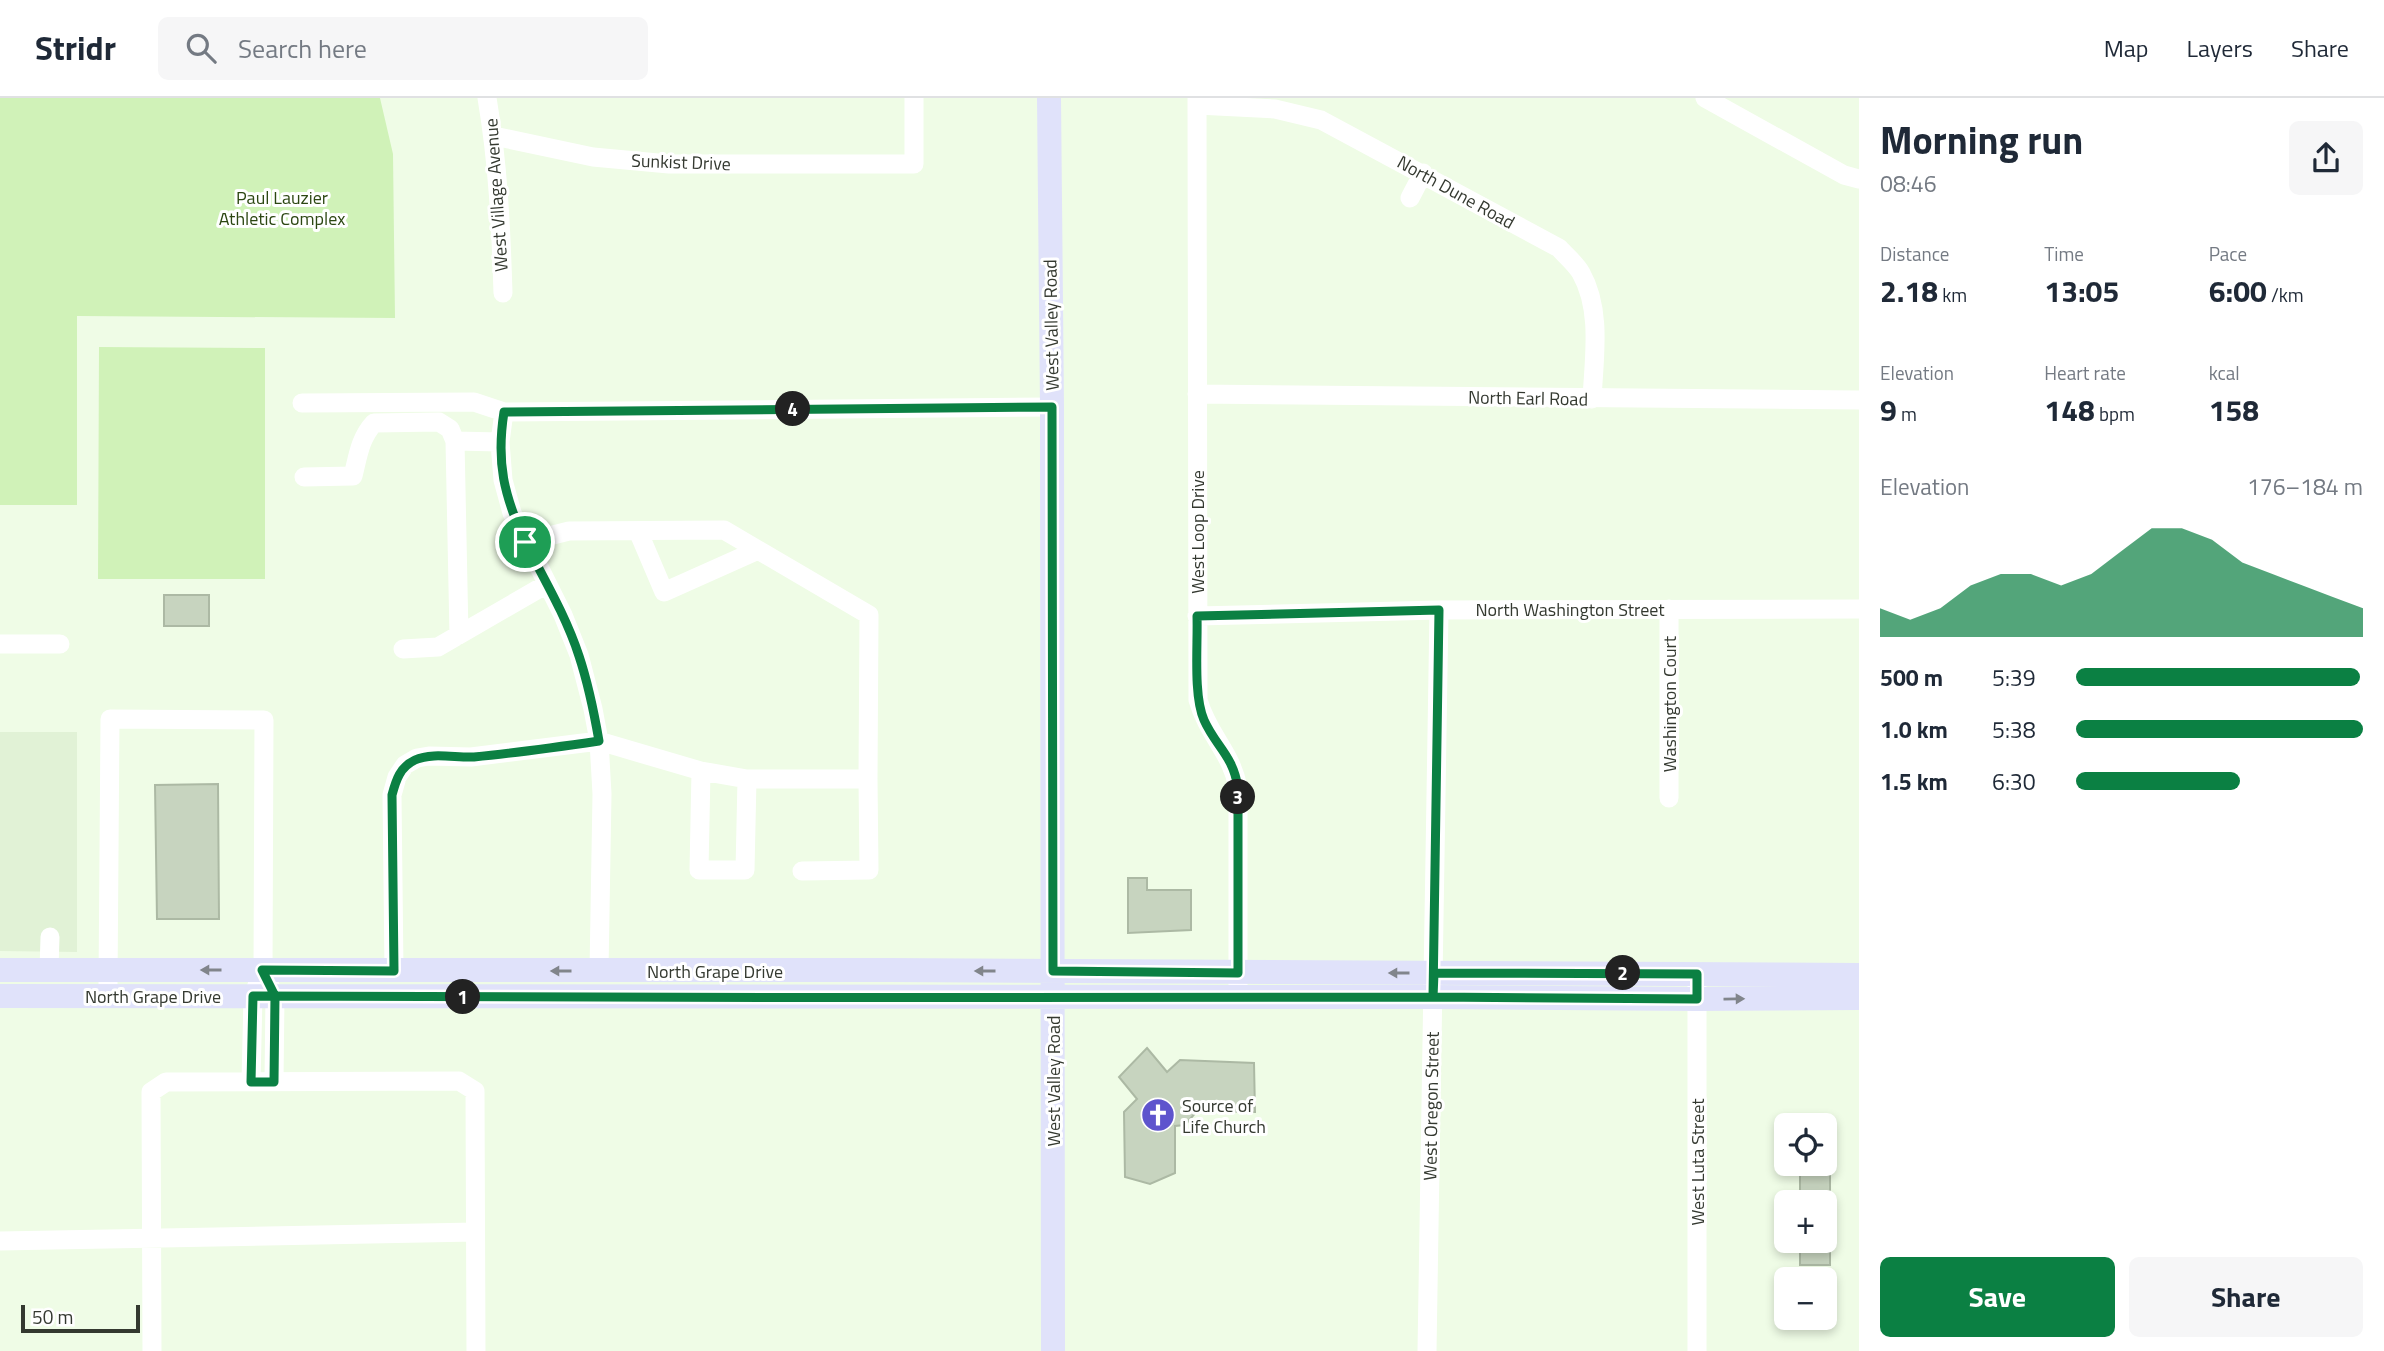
<!DOCTYPE html>
<meta charset="utf-8">
<style>
:root{--surface:#fff;--page:#f6f6f7;--text:#1f2937;--muted:#747a83;--line:#e0e1e3;--accent:#0b8043}
body{margin:0;font-family:"Titillium Web",sans-serif;background:var(--page);color:var(--text);height:100vh;display:flex;flex-direction:column;font-size:26px;white-space:nowrap}
*{box-sizing:border-box;margin:0}
p{font-size:23px;color:var(--muted)}
.icon{flex:none;width:38px;height:38px;fill:none;stroke:currentColor;stroke-width:2;stroke-linecap:round;stroke-linejoin:round}
.map{position:relative;flex:1;overflow:hidden}
.sheet{display:flex;flex-direction:column;background:var(--surface);width:525px}
.sheet>*{flex:none}
.buttons{position:absolute;left:1774px;top:1015px;display:grid;gap:14px}
.buttons a{display:grid;place-items:center;width:63px;height:63px;border-radius:10px;background:var(--surface);box-shadow:0 4px 10px #0003;font-size:35px}
.scale{position:absolute;left:21px;bottom:18px;width:119px;box-sizing:border-box;padding-left:7px;border:4px solid #343930;border-top:0;font-size:19px;line-height:24px;white-space:nowrap;color:#343930;-webkit-text-stroke:5px #fff;paint-order:stroke}
.pin{position:absolute;display:grid;place-items:center;width:60px;height:60px;color:#fff;margin:-30px;border:4px solid #fff;border-radius:50%;box-shadow:0 2px 7px #0007}
.km{position:absolute;width:35px;height:35px;margin:-18px;border-radius:50%;background:#222;color:#fff;font-size:19px;line-height:35px;text-align:center}
.round{display:grid;place-items:center;flex:none;width:74px;height:74px;border-radius:10px;background:var(--page)}
.overview{display:flex;align-items:center;justify-content:space-between;height:119px;padding:0 21px}
h1{font-size:38px;font-weight:700;line-height:52px}
.metrics{display:grid;grid-template-columns:repeat(3,1fr);gap:10px;height:119px;padding:7px 21px}
.metrics div{display:grid;align-content:center}
.metrics b{font-size:30px;font-weight:700}
.metrics small{font-size:19px;font-weight:400}
.metrics p{font-size:19px}
.chart{height:196px;padding:14px 21px}
.chart p{display:flex;justify-content:space-between}
.chart svg{width:100%;height:126px;margin-top:7px;fill:var(--accent);opacity:.7}
.cta{display:flex;gap:14px;margin-top:auto;padding:14px 21px}
.cta a{flex:1;height:80px;border-radius:10px;background:var(--accent);color:#fff;font-size:28px;font-weight:700;line-height:80px;text-align:center}
.cta a+a{background:var(--page);color:var(--text)}
ul{padding:0 21px;list-style:none;font-size:23px}
li{display:grid;grid-template-columns:112px 84px 1fr;align-items:center;height:52px}
li i{height:18px;border-radius:9px;background:var(--accent)}
header{display:flex;align-items:center;gap:42px;box-sizing:border-box;height:98px;padding:0 35px;background:var(--surface);border-bottom:2px solid var(--line)}
header strong{font-size:33px}
nav{display:flex;gap:38px;margin-inline-start:auto;font-size:24px}
.search{width:490px;height:63px;background:var(--page);display:flex;align-items:center;gap:18px;box-sizing:border-box;padding:0 24px;border-radius:10px;color:var(--muted);font-size:26px}
main{display:flex;flex:1;min-height:0}
.map>svg:first-child{display:block}
</style>
<header>
<strong>Stridr</strong>
<div class="search"><svg class="icon" aria-label="search" viewBox="0 0 24 24"><circle cx="10" cy="10" r="6"/><path d="M15 15l6 6"/></svg>Search here</div>
<nav><a>Map</a><a>Layers</a><a>Share</a></nav>
</header>
<main>
<div class="map">
<svg width="1859" height="1253" viewBox="0 0 1859 1253">
<rect width="100%" height="100%" fill="#effce6"/>
<path fill="#e1f2d6" d="M0 634H77V854L0 853Z"/>
<path fill="#d0f2b8" d="M0 0H380L393 56 395 220 77 218V407H0Z
M99 249 265 250V481H98Z"/>
<path fill="#c7d4bf" stroke="#acb9a4" stroke-width="2" d="M164 497H209V528H164Z
M218 686 219 821H157L155 687Z
M1128 780H1147V792H1191V832L1128 835Z
M1147 950 1167 974 1180 962 1254 965 1255 1014 1197 1013 1185 1027 1175 1028V1075L1150 1086 1125 1079 1124 1014 1137 1001 1119 979Z
M1800 1072H1830V1104H1800Z
M1800 1143H1830V1167H1800Z"/>
<g fill="none" stroke-linecap="round" stroke-linejoin="round">
<path stroke="#fff" stroke-width="19" d="M487 0C498 65 501 129 503 195
M1197 0 1198 602C1208 637 1232 655 1238 690V888
M1705 0 1844 77 1859 81
M1197 7 1275 11 1321 22 1559 150C1566 158 1576 166 1581 175 1602 212 1594 260 1592 301
M494 38 593 59 669 66H914V0
M1410 100 1423 75
M1197 296 1859 302
M302 305 474 304 504 314
M304 379 353 378C358 358 360 340 374 325L439 324 450 331 455 343
M638 433 664 494 758 452
M1669 511V700
M1197 518 1439 512 1859 511
M459 537 455 343 500 344
M0 546H60
M403 551 438 549 547 486
M701 673 699 772H745L747 681
M802 773 869 772 868 681
M49 872 50 839
M394 873 392 697 397 679 405 667 417 660 429 658 471 659 599 643 701 673 747 681H868L869 517 724 432 569 433 525 444
M599 873 602 696 599 643 593 611 579 557 563 517 512 415 503 382 500 344 504 314 1052 309
M108 887 110 621 264 622 263 872 253 898 251 984
M270 888 275 898 274 983
M0 1143 475 1134
M152 1253 151 994 166 984 459 983 475 993 476 1253
M1427 1253 1439 512
M1697 1253V887"/>
<path stroke="#e0e2fa" stroke-width="24" d="M1049 0 1052 309 1053 1253
M0 872H889L1859 877
M0 898 1433 899 1697 901 1859 900"/>
</g>
<defs><path id="oneway-solid" d="M-6-.8H1V-3.2L6.5 0L1 3.2V.8H-6Z" transform="scale(1.75)"/></defs>
<g fill="#81858b">
<use href="#oneway-solid" transform="translate(211 872) rotate(180)"/>
<use href="#oneway-solid" transform="translate(561 873) rotate(180)"/>
<use href="#oneway-solid" transform="translate(985 873) rotate(-180)"/>
<use href="#oneway-solid" transform="translate(1399 875) rotate(180)"/>
<use href="#oneway-solid" transform="translate(1734 901) rotate(-1)"/>
</g>
<g fill="none" stroke-linecap="round" stroke-linejoin="round">
<g stroke="#fff" stroke-width="14">
<path id="route" d="M525 444C544 481 566 518 579 558 588 585 594 614 599 643 558 649 516 655 474 659 456 660 432 654 415 662 400 669 396 682 392 697L394 873 262 872 275 898 274 984H251L253 898C646 898 1040 902 1433 899L1434 875 1697 876V901L1433 899 1439 512 1197 518C1198 546 1193 597 1204 622 1216 649 1233 657 1238 690V875L1053 873 1052 309 504 314C496 365 504 397 525 444"/>
</g>
<use href="#route" stroke="#0b8043" stroke-width="9"/>
</g>
<defs>
<g id="church-disc" transform="scale(1.75)"><circle r="9.5" fill="#5e54cd" stroke="#fff"/><path d="M-1.2-6h2.4v3.5h3.3v2.4h-3.3V6h-2.4V-.1h-3.3v-2.4h3.3Z" fill="#fff"/></g>
</defs>
<g fill-rule="evenodd">
<use href="#church-disc" x="1158" y="1017"/>
</g>
<g text-anchor="middle" dominant-baseline="central" stroke-width="6" stroke-linejoin="round" paint-order="stroke">
<g font-size="18" fill="#343930" stroke="#fff">
<text transform="translate(681 64) rotate(2)">Sunkist Drive</text>
<text transform="translate(1456 94) rotate(29)">North Dune Road</text>
<text transform="translate(496 97) rotate(-94)">West Village Avenue</text>
<text transform="translate(1051 227) rotate(-91)">West Valley Road</text>
<text transform="translate(1528 300) rotate(1)">North Earl Road</text>
<text transform="translate(1197 434) rotate(-90)">West Loop Drive</text>
<text x="1570" y="511">North Washington Street</text>
<text transform="translate(1669 606) rotate(-90)">Washington Court</text>
<text x="715" y="873">North Grape Drive</text>
<text x="153" y="898">North Grape Drive</text>
<text transform="translate(1053 983) rotate(-90)">West Valley Road</text>
<text transform="translate(1431 1008) rotate(-89)">West Oregon Street</text>
<text transform="translate(1697 1064) rotate(-90)">West Luta Street</text>
</g>
<g font-size="18" fill="#2c4712" stroke="#fff">
<text x="282" y="99">Paul Lauzier<tspan x="282" dy="21">Athletic Complex</tspan></text>
</g>
<g font-size="18" fill="#343930" stroke="#fff" text-anchor="start">
<text x="1182" y="1007">Source of<tspan x="1182" dy="21">Life Church</tspan></text>
</g>
</g>
</svg>
<div class="buttons">
<a><svg class="icon" aria-label="locate" viewBox="0 0 24 24"><circle cx="12" cy="12" r="6"/><path d="M12 2v4M12 18v4M2 12h4M18 12h4"/></svg></a>
<a>+</a>
<a>−</a>
</div>
<div class="scale">50 m</div>
<div class="pin" style="left:525px;top:444px;background:#1e9e55"><svg class="icon" aria-label="arrive" viewBox="0 0 24 24"><path d="M6 21V4h12l-3 4 3 4H6"/></svg></div>
<b class="km" style="left:463px;top:899px">1</b>
<b class="km" style="left:1623px;top:875px">2</b>
<b class="km" style="left:1238px;top:699px">3</b>
<b class="km" style="left:793px;top:311px">4</b>
</div>
<section class="sheet">
<div class="overview"><div><h1>Morning run</h1><p>08:46</p></div><a class="round"><svg class="icon" aria-label="share" viewBox="0 0 24 24"><path d="M12 15V3M7 8l5-5 5 5M5 13v7h14v-7"/></svg></a></div>
<div class="metrics">
<div><p>Distance</p><b>2.18<small> km</small></b></div>
<div><p>Time</p><b>13:05</b></div>
<div><p>Pace</p><b>6:00<small> /km</small></b></div>
</div>
<div class="metrics">
<div><p>Elevation</p><b>9<small> m</small></b></div>
<div><p>Heart rate</p><b>148<small> bpm</small></b></div>
<div><p>kcal</p><b>158</b></div>
</div>
<div class="chart"><p><span>Elevation</span>176–184 m</p>
<svg viewBox="0 0 160 44" preserveAspectRatio="none"><path d="M0 44V34L10 38L20 34L30 26L40 22L50 22L60 26L70 22L80 14L90 6L100 6L110 10L120 18L130 22L140 26L150 30L160 34V44z"/></svg>
</div>
<ul>
<li><b>500 m</b>5:39<i style="width:99%"></i></li>
<li><b>1.0 km</b>5:38<i style="width:100%"></i></li>
<li><b>1.5 km</b>6:30<i style="width:57%"></i></li>
</ul>
<div class="cta"><a>Save</a><a>Share</a></div>
</section>
</main>
